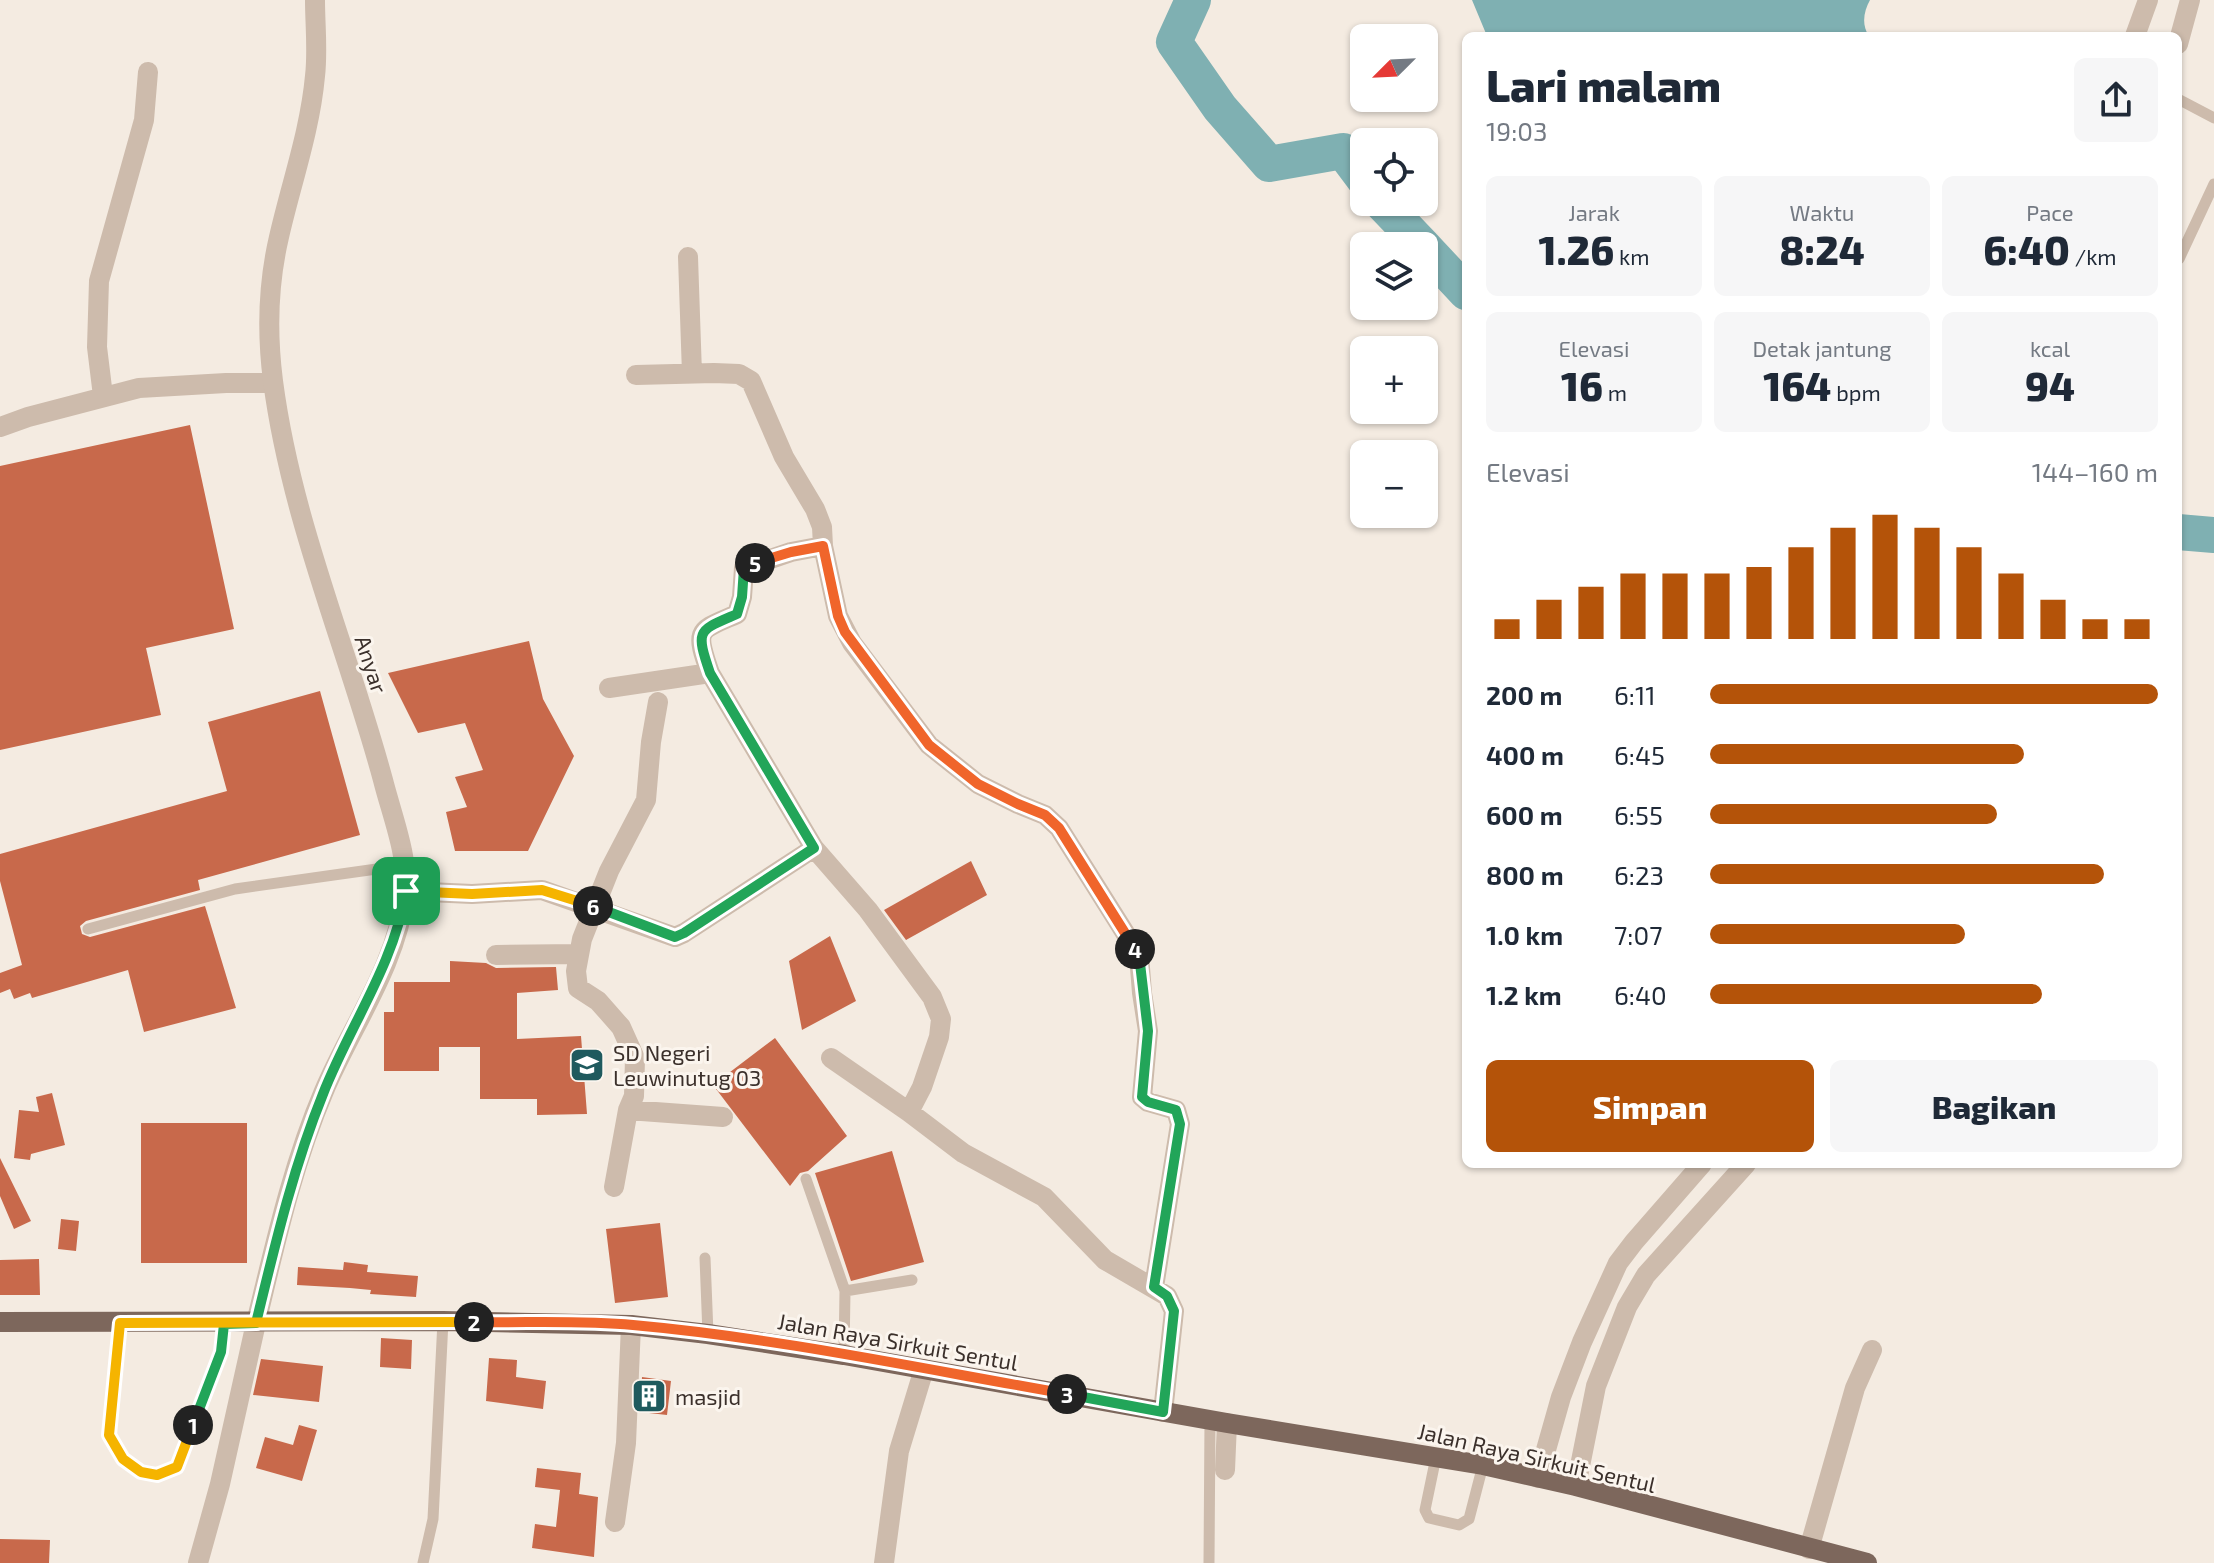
<!DOCTYPE html>
<html lang="id">
<meta charset="utf-8">
<style>
:root{--surface:#fff;--page:#f6f6f7;--text:#1f2937;--muted:#747a83;--accent:#b45309}
body{margin:0;font-family:"Exo 2",sans-serif;background:var(--page);color:var(--text);height:100vh;display:flex;flex-direction:column;font-size:30px;white-space:nowrap}
*{box-sizing:border-box;margin:0}
p{font-size:26px;color:var(--muted)}
.icon{flex:none;width:44px;height:44px;fill:none;stroke:currentColor;stroke-width:2;stroke-linecap:round;stroke-linejoin:round}
.map{position:relative;flex:1;overflow:hidden}
.details{position:absolute;left:1462px;top:32px;width:720px;height:1136px;display:flex;flex-direction:column;background:var(--surface);border-radius:12px;box-shadow:0 2px 6px #0004}
.details>*{flex:none}
.needle{width:52px;rotate:246deg}
.tools{position:absolute;left:1350px;top:24px;display:grid;gap:16px}
.tools a{display:grid;place-items:center;width:88px;height:88px;border-radius:12px;background:var(--surface);box-shadow:0 2px 6px #0004;font-size:40px}
.pin{position:absolute;display:grid;place-items:center;width:68px;height:68px;color:#fff;margin:-34px;border-radius:16px;box-shadow:0 4px 12px #0006}
.km{position:absolute;width:40px;height:40px;margin:-20px;border-radius:50%;background:#222;color:#fff;font-size:22px;line-height:40px;text-align:center}
.round{display:grid;place-items:center;flex:none;width:84px;height:84px;border-radius:12px;background:var(--page)}
.summary{display:flex;align-items:center;justify-content:space-between;height:136px;padding:0 24px}
h1{font-size:44px;font-weight:800;line-height:60px}
.figures{display:grid;grid-template-columns:repeat(3,1fr);gap:12px;height:136px;padding:8px 24px}
.figures div{display:grid;align-content:center;border-radius:12px;background:var(--page);text-align:center}
.figures b{font-size:40px;font-weight:800}
.figures small{font-size:22px;font-weight:400}
.figures p{font-size:22px}
.chart{height:224px;padding:16px 24px}
.chart p{display:flex;justify-content:space-between}
.chart svg{width:100%;height:144px;margin-top:8px;stroke:var(--accent);stroke-width:6}
.primary-button{display:flex;gap:16px;margin-top:auto;padding:16px 24px}
.primary-button a{flex:1;height:92px;border-radius:12px;background:var(--accent);color:#fff;font-size:32px;font-weight:800;line-height:92px;text-align:center}
.primary-button a+a{background:var(--page);color:var(--text)}
ul{padding:0 24px;list-style:none;font-size:26px}
li{display:grid;grid-template-columns:128px 96px 1fr;align-items:center;height:60px}
li i{height:20px;border-radius:10px;background:var(--accent)}
.map>svg:first-child{display:block}
</style>
<div class="map">
<svg width="2214" height="1563" viewBox="0 0 2214 1563">
<rect width="100%" height="100%" fill="#f4ebe1"/>
<path fill="#7fb0b2" d="M1472 0H1870C1864 11 1861 24 1869 36H1487Z"/>
<g fill="none" stroke-linecap="round" stroke-linejoin="round">
<path stroke="#7fb0b2" stroke-width="36" d="M1193 0 1174 42 1220 108 1269 164 1343 151 1364 179
M1381 202 1423 246
M1424 247 1466 292
M2178 532 2214 535"/>
</g>
<path fill="#c8694b" d="M190 425 234 629 146 648 161 715 0 750V466Z
M529 641 543 699 574 756 528 851H455L446 812 467 807 455 777 483 770 465 723 418 733 388 673Z
M320 691 360 835 198 880 200 890 86 921 80 926 82 934 90 937 205 906 236 1008 144 1032 128 970 32 998 30 993 14 999 10 989 0 993V973L22 965 0 881V854L227 791 208 722Z
M971 861 987 895 906 940 884 910Z
M830 936 856 1001 802 1030 789 961Z
M450 961 486 963 496 968 556 967 558 990 517 993V1039L581 1036 587 1114 537 1115V1099H480V1047H439V1071H384V1012H394V982H450Z
M775 1038 847 1136 808 1171 800 1173 790 1186 713 1085Z
M52 1093 65 1145 31 1154 30 1160 14 1158 19 1110 39 1112 36 1097Z
M141 1123H247V1263H141Z
M892 1151 924 1262 851 1281 815 1173Z
M0 1158 31 1221 14 1229 0 1196Z
M61 1219 79 1221 76 1251 58 1249Z
M660 1223 668 1297 615 1303 606 1229Z
M39 1259 40 1295H0V1260Z
M344 1262 368 1265 367 1272 418 1276 416 1297 370 1294 371 1290 350 1288 297 1285 298 1267 343 1270Z
M381 1338 412 1340 411 1369 380 1367Z
M489 1358 517 1360 516 1377 546 1381 543 1409 486 1401Z
M261 1359 323 1366 319 1402 253 1395Z
M642 1377 671 1381 667 1415 640 1412Z
M299 1425 317 1430 302 1481 256 1468 265 1437 293 1445Z
M537 1468 581 1473 579 1494 598 1497 594 1557 532 1548 535 1524 556 1527 560 1490 535 1487Z
M0 1539 50 1540 49 1563H0Z"/>
<g fill="none" stroke-linecap="round" stroke-linejoin="round">
<path stroke="#cdbbac" stroke-width="11" d="M2178 99 2214 118
M2179 259 2214 184
M88 929 235 889 405 865
M806 1179 845 1291 844 1355
M705 1258 708 1334
M845 1291 912 1280
M120 1323 109 1435 123 1459 141 1472 157 1475 177 1467 221 1352 224 1324
M1436 1457 1425 1510 1429 1518 1459 1525 1469 1519 1483 1465
M423 1563 433 1519 443 1321
M1209 1563 1210 1420"/>
<path stroke="#cdbbac" stroke-width="20" d="M2135 36 2148 0
M2178 44 2190 0
M688 257 692 374
M636 375 714 373 739 374 751 381 784 457 815 509 822 527 823 546 838 616 852 643 929 745 978 784 1018 804 1045 815 1059 828 1139 955 1142 993 1148 1031 1142 1097 1148 1102 1176 1110 1180 1124 1154 1287
M103 396 97 347 99 281 144 120 148 72
M0 427 28 417 139 388 226 383H273
M710 673C694 628 698 631 737 614L742 597 744 568 791 552 823 546
M609 688 710 673 814 848 868 910 932 997 941 1019 939 1037 922 1087 909 1112 963 1153 1044 1197 1105 1260 1167 1296 1174 1311 1163 1412
M406 891 472 894 542 890 675 937 684 933 814 848
M496 955 579 954
M831 1058 909 1112
M628 1110 723 1117
M614 1187 628 1110 634 1096 635 1058 621 1027 598 1001 578 988 576 971 582 939 609 871 646 800 651 742 658 702
M1225 1470 1227 1423
M1538 1478 1561 1397 1582 1342 1618 1263 1634 1242 1702 1164
M1576 1486 1596 1386 1627 1307 1646 1275 1746 1164
M615 1522 626 1443 631 1325
M1809 1549 1855 1388 1872 1350
M198 1563 220 1484 256 1323
M884 1563 899 1451 924 1369"/>
<path stroke="#cdbbac" stroke-width="20" d="M256 1323C275 1245 292 1166 324 1091 351 1027 397 965 405 894 409 857 392 816 383 780 347 647 291 519 273 381 267 334 268 284 279 237 291 184 310 131 315 76 318 51 315 25 315 0"/>
<path stroke="#7d675c" stroke-width="20" d="M0 1322 443 1321 631 1325 708 1334 844 1355 1227 1423 1483 1465 1576 1486 1867 1563"/>
</g>
<g fill="none" stroke-linecap="round" stroke-linejoin="round">
<g stroke="#fff" stroke-width="16">
<path id="split-1" d="M193 1425 221 1352 224 1324 256 1323C275 1245 293 1168 323 1094 350 1025 394 965 406 891"/>
</g>
<g stroke="#fff" stroke-width="16">
<path id="split-2" d="M193 1425 177 1467 157 1475 141 1472 123 1459 109 1435 120 1323 474 1322"/>
</g>
<g stroke="#fff" stroke-width="16">
<path id="split-3" d="M474 1322C527 1323 581 1320 633 1325 778 1338 923 1369 1067 1394"/>
</g>
<g stroke="#fff" stroke-width="16">
<path id="split-4" d="M1067 1394 1163 1412 1174 1311 1167 1296 1154 1287 1180 1124 1176 1110 1148 1102 1142 1097 1148 1031 1139 955 1135 949"/>
</g>
<g stroke="#fff" stroke-width="16">
<path id="split-5" d="M755 563 791 552 823 546 838 616 845 632 929 745 978 784 1018 804 1045 815 1059 828 1135 949"/>
</g>
<g stroke="#fff" stroke-width="16">
<path id="split-6" d="M593 906 675 937 684 933 814 848 710 673C695 629 698 631 737 614L742 597 744 568 755 563"/>
</g>
<g stroke="#fff" stroke-width="16">
<path id="split-7" d="M406 891 472 894 542 890 593 906"/>
</g>
<use href="#split-1" stroke="#22a559" stroke-width="10"/>
<use href="#split-2" stroke="#f5b400" stroke-width="10"/>
<use href="#split-3" stroke="#f0652b" stroke-width="10"/>
<use href="#split-4" stroke="#22a559" stroke-width="10"/>
<use href="#split-5" stroke="#f0652b" stroke-width="10"/>
<use href="#split-6" stroke="#22a559" stroke-width="10"/>
<use href="#split-7" stroke="#f5b400" stroke-width="10"/>
</g>
<defs>
<g id="school-square" transform="scale(1.8)"><rect x="-9" y="-9" width="18" height="18" rx="4" fill="#1f5a5e" stroke="#fbf5ee"/><path d="M0-5L7-2L0 1L-7-2ZM-4 1L0 2.5L4 1V4Q0 6-4 4Z" fill="#fff"/></g>
<g id="building-square" transform="scale(1.8)"><rect x="-9" y="-9" width="18" height="18" rx="4" fill="#1f5a5e" stroke="#fbf5ee"/><path d="M-4-6H4V6H1V3H-1V6H-4ZM-2.5-4.3h1.7v1.8h-1.7ZM.8-4.3h1.7v1.8H.8ZM-2.5-1h1.7V.8h-1.7ZM.8-1h1.7V.8H.8Z" fill="#fff"/></g>
</defs>
<g fill-rule="evenodd">
<use href="#school-square" x="587" y="1065"/>
<use href="#building-square" x="649" y="1396"/>
</g>
<g text-anchor="middle" dominant-baseline="central" stroke-width="6" stroke-linejoin="round" paint-order="stroke">
<g font-size="22" fill="#3b302b" stroke="#fbf5ee">
<text transform="translate(372 664) rotate(72)">Anyar</text>
<text transform="translate(898 1341) rotate(10)">Jalan Raya Sirkuit Sentul</text>
<text transform="translate(1537 1457) rotate(13)">Jalan Raya Sirkuit Sentul</text>
</g>
<g font-size="22" fill="#3b302b" stroke="#fbf5ee" text-anchor="start">
<text x="613" y="1052">SD Negeri<tspan x="613" dy="25">Leuwinutug 03</tspan></text>
<text x="675" y="1396">masjid</text>
</g>
</g>
</svg>
<div class="tools">
<a><svg class="needle" viewBox="-14 -14 28 28"><path d="M0-13l5 13h-10z" fill="#e53935"/><path d="M0 13l5-13h-10z" fill="#747a83"/></svg></a>
<a><svg class="icon" aria-label="locate" viewBox="0 0 24 24"><circle cx="12" cy="12" r="6"/><path d="M12 2v4M12 18v4M2 12h4M18 12h4"/></svg></a>
<a><svg class="icon" aria-label="layers" viewBox="0 0 24 24"><path d="M12 4l9 5-9 5-9-5zM3 14l9 5 9-5"/></svg></a>
<a>+</a>
<a>−</a>
</div>
<div class="pin" style="left:406px;top:891px;background:#1e9e55"><svg class="icon" aria-label="arrive" viewBox="0 0 24 24"><path d="M6 21V4h12l-3 4 3 4H6"/></svg></div>
<b class="km" style="left:193px;top:1425px">1</b>
<b class="km" style="left:474px;top:1322px">2</b>
<b class="km" style="left:1067px;top:1394px">3</b>
<b class="km" style="left:1135px;top:949px">4</b>
<b class="km" style="left:755px;top:563px">5</b>
<b class="km" style="left:593px;top:906px">6</b>
<section class="details">
<div class="summary"><div><h1>Lari malam</h1><p>19:03</p></div><a class="round"><svg class="icon" aria-label="share" viewBox="0 0 24 24"><path d="M12 15V3M7 8l5-5 5 5M5 13v7h14v-7"/></svg></a></div>
<div class="figures">
<div><p>Jarak</p><b>1.26<small> km</small></b></div>
<div><p>Waktu</p><b>8:24</b></div>
<div><p>Pace</p><b>6:40<small> /km</small></b></div>
</div>
<div class="figures">
<div><p>Elevasi</p><b>16<small> m</small></b></div>
<div><p>Detak jantung</p><b>164<small> bpm</small></b></div>
<div><p>kcal</p><b>94</b></div>
</div>
<div class="chart"><p><span>Elevasi</span>144–160 m</p>
<svg viewBox="0 0 160 44" preserveAspectRatio="none"><path d="M5 44V38M15 44V32M25 44V28M35 44V24M45 44V24M55 44V24M65 44V22M75 44V16M85 44V10M95 44V6M105 44V10M115 44V16M125 44V24M135 44V32M145 44V38M155 44V38"/></svg>
</div>
<ul>
<li><b>200 m</b>6:11<i style="width:100%"></i></li>
<li><b>400 m</b>6:45<i style="width:70%"></i></li>
<li><b>600 m</b>6:55<i style="width:64%"></i></li>
<li><b>800 m</b>6:23<i style="width:88%"></i></li>
<li><b>1.0 km</b>7:07<i style="width:57%"></i></li>
<li><b>1.2 km</b>6:40<i style="width:74%"></i></li>
</ul>
<div class="primary-button"><a>Simpan</a><a>Bagikan</a></div>
</section>
</div>
